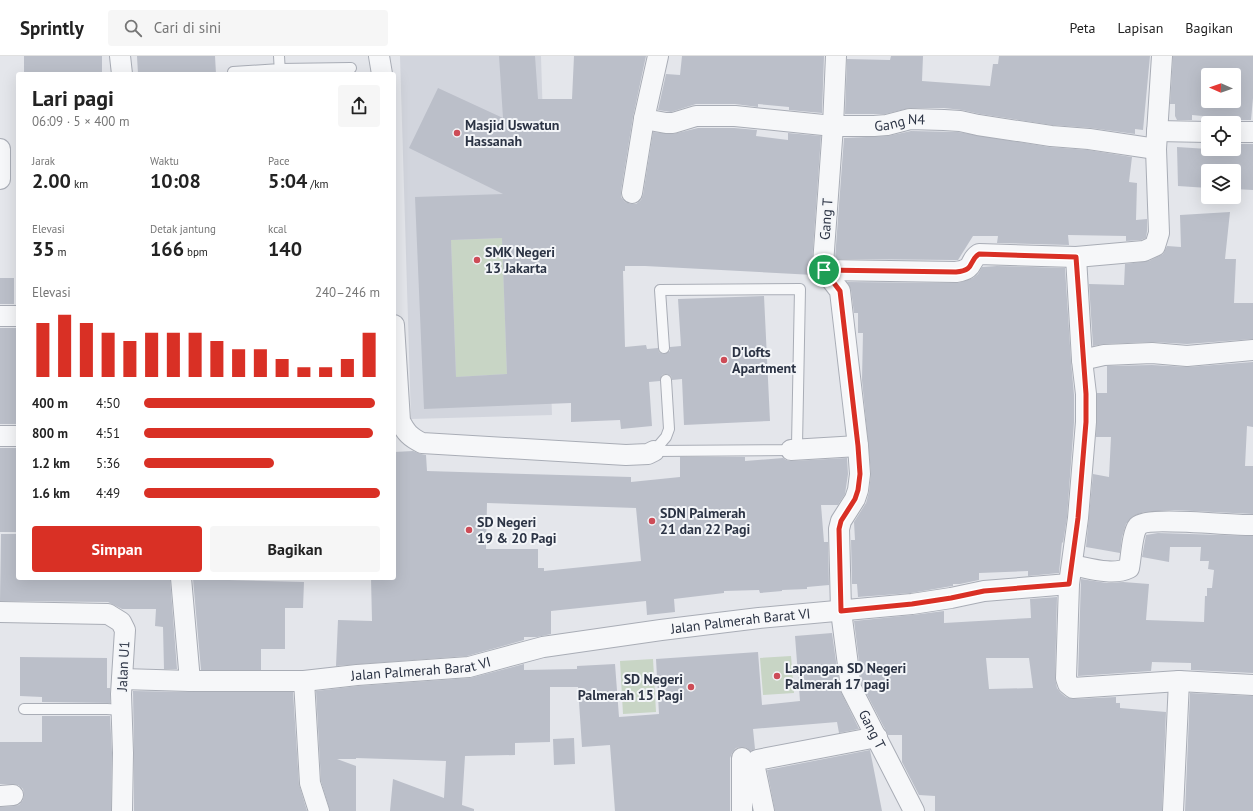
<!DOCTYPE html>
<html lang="id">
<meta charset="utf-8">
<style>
:root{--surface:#fff;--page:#f6f6f6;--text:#222;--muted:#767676;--line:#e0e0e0;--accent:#d93025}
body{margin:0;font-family:"PT Sans",sans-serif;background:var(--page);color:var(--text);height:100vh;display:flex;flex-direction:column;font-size:15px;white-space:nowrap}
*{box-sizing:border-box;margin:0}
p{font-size:13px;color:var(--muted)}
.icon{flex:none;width:22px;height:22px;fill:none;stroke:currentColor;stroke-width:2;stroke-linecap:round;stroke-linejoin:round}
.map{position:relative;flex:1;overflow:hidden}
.sheet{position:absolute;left:16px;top:16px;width:380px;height:508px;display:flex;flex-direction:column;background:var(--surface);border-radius:4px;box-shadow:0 4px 16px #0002}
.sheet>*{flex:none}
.needle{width:26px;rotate:272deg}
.tools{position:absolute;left:1201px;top:12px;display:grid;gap:8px}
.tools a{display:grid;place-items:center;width:40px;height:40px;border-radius:4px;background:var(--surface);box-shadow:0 4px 16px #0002;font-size:20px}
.pin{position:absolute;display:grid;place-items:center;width:34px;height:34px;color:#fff;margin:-17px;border:2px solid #fff;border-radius:50%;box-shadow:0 1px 4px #0007}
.round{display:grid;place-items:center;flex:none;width:42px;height:42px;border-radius:4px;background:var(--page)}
.head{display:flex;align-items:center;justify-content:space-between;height:68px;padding:0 16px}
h1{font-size:22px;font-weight:700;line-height:30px}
.stats{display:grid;grid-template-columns:repeat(3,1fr);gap:6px;height:68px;padding:4px 16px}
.stats div{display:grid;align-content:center}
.stats b{font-size:20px;font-weight:700}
.stats small{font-size:11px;font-weight:400}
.stats p{font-size:11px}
.chart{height:112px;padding:8px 16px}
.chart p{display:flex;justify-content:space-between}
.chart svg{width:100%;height:72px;margin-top:4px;stroke:var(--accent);stroke-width:6}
.button{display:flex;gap:8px;margin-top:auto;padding:8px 16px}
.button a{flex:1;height:46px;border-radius:4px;background:var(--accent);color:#fff;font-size:16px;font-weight:700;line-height:46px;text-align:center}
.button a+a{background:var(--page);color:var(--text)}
ul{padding:0 16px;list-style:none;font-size:13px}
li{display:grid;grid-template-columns:64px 48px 1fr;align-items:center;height:30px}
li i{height:10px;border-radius:5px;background:var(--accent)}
header{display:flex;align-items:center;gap:24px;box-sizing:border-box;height:56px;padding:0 20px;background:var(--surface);border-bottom:1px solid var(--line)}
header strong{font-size:19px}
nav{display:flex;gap:22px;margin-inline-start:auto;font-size:14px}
.search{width:280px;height:36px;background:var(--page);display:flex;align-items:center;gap:10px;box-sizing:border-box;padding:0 14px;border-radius:4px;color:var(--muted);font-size:15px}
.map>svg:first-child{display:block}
</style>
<header>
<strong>Sprintly</strong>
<div class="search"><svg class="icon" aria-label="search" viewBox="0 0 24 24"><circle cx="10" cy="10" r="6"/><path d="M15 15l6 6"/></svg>Cari di sini</div>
<nav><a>Peta</a><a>Lapisan</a><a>Bagikan</a></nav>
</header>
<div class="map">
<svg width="1253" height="755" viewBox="0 0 1253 755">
<rect width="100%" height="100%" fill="#e4e6eb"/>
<path fill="#d2d5dd" d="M400 0H541L552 359 411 363Z"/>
<path fill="#c8d5c5" d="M502 182 507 318 456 321 451 184Z
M791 600 794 637 763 639 760 602Z
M653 603 656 656 623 658 620 605Z"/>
<path fill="#bbbfc9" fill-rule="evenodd" d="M24 0H102V18H24Z
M137 0H215L216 18H138Z
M499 0H535L538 43H572L574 0H646L633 61 621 135V141L625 146 630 148H636L641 144 643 139 653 76 673 78 698 72H734L757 74 756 80 788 84V77L821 80 812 207 814 219 645 210H625V215H623L625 291 646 289 647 293 658 292 659 296 664 298 670 295V291L681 290 678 243 764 240 770 365 684 369 682 323 672 324 671 320 666 318 662 319 660 325 649 326 652 370 621 373 620 364 571 366V347L424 353 415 141 503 138 409 92 438 32 503 62ZM502 182 507 318 456 321 451 184Z
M682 0H824L822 57 789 54V51L758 48V51L735 48H696L671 56 658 54 666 18 680 19Z
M891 0H923L922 25 990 30 993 8H998L999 0H1150L1143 74 1135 73V78L1091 72 1052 69 980 58 962 54 944 52H910L885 58H845L847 3 890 4Z
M1173 0H1253V42L1251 64H1234V63L1192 59V64H1177L1175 60V48H1170ZM1208 19H1234V45H1208Z
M911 75 958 76 1049 91 1088 94 1132 101 1129 126 1137 127 1136 164 1147 163V175L1146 182 1141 184 1126 185V180L1068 179 1069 189 997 187 998 180H973L958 204H955L835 203 844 82 888 80Z
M1234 88H1253V134L1234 133V115H1208V132L1178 130 1177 91 1208 93H1234Z
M1230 156 1225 203H1236L1234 247H1253V283L1187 288 1152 286 1104 288 1093 290 1089 228 1124 229 1125 208 1149 205 1163 198 1167 190 1181 191 1180 159Z
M997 210 1065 212 1071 305 1074 339V366L1067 461 1063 487 1062 486 1059 517 1028 520V515L979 517V524L960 528H953V530H952L911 537 858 541 857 528H852L851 484H855L854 466 866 447 869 436 871 417 862 324 863 277H858V257H854L851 234 847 226 958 227 973 222 978 218 982 211Z
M0 222H14V248H0Z
M0 272H18V368H0Z
M1253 306V371L1247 370 1245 410H1253V458L1174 454 1144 456 1133 460 1126 468 1122 481 1120 497 1086 491 1093 418 1109 421 1111 381H1096L1097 337H1107V310L1152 309 1188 311Z
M0 392H17L16 476H0Z
M413 395 421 398 426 399 427 415 631 421V426L680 421V401H745V405L783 402 786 404 792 405 847 402 848 418 845 438 838 449H821L824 486H828L829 529 807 531V533L782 534V535L760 537 759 534 724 535V537L674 543 675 556 647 559 646 545 551 555V578L537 581H524V584L467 600 336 610 338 564 372 565 371 522H394V396ZM487 447 636 452 641 505 544 515V512H538V493H486Z
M1158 477 1253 480V617L1191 614V607L1152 606 1151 615 1078 620 1081 523 1107 527 1123 526 1149 528 1146 564 1204 566 1205 540H1207V532H1212L1214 514 1208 513 1209 505H1200L1201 491H1170L1169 506 1142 501 1146 479Z
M1 478H18V522H170L177 613H164L163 571 155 570 156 553H122L108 546 0 545Z
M193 523 304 526 303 552H285V593H261V614H201Z
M1057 541 1055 622 1057 632 1061 637 1066 641 1074 643 1116 641V647H1120V652L1166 656 1162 755H935V740L919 739 902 706V679H888L862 629 854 565 913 559 944 555V567L1031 562 1030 543ZM986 602H1029L1033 632 989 633Z
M832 577 840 634 859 673 839 677 837 666 753 673 755 693 750 695 747 692 742 691 736 692 732 697 730 702V755H615L610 689 582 691 578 631H550V686L515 687V699L465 700 462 749 474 753V755H390L393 723 444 742 446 705 356 702V703H337L356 710V755H330L321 725 316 635 358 630 470 622 524 608V614L577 613V610L615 608 619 661 659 658 656 603 758 596 762 649 800 645 795 580Z
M20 601 107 602V632H110V647L42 646V641L20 640Z
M133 635 190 636H293L299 728 307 755H134V697Z
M1190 637 1253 640V755H1185Z
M42 660H110L112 697 111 755H0V751L14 750 19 749 23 744 24 739 23 733 18 729 0 728V686H42Z
M574 682 575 708 554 709 553 683Z
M870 694 882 755H775L767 714Z"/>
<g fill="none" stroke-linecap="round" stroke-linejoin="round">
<g stroke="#a9adb6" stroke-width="12">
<path id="service" d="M279 0 280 18
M233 16 280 13 351 12
M664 292 660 234 800 233 797 389 791 394 654 395 666 381 669 373 666 324
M24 653H107L122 654"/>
</g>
<g stroke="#a9adb6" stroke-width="22">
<g id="minor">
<path d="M120 0 122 18"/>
<path d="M379 0 382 18"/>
<path id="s1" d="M836 0 833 70 823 208 824 214 840 235 858 390 860 418 858 434 855 443 841 465 839 473 841 555 851 632 914 755"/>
<path id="s2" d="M644 63 666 67H673L696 60H735L833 70H874L887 69 910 63 944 64 960 65 978 69 1051 80 1089 83 1156 93"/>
<path d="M1157 75 1208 76"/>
<path d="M1234 76H1253"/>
<path d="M0 93V123"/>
<path d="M632 137 644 63 658 0"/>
<path d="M1076 201 1082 304 1086 338V366L1078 462 1069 528 1066 622 1068 628 1073 632 1179 625 1253 629"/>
<path d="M824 214 956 216C976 213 968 205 979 198L1076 201 1144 195 1155 190 1159 177 1156 93 1162 0"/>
<path d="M0 260H18"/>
<path d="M394 269 400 365C406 377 410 381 422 387L626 399 648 398 654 395"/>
<path d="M1082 304 1104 299 1152 297 1187 300 1253 294"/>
<path d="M0 380H18"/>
<path d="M791 394 858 390"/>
<path d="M1072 509C1089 512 1113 520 1129 512 1131 503 1132 477 1138 470 1148 460 1234 470 1253 469"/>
<path id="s3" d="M181 522 190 625H304L357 619 469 611 543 591 661 574 759 562 912 548 951 542 984 535 1069 528"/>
<path d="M0 556 108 558 121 566 125 574 121 638 123 697 122 755"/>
<path d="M122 623 190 625"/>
<path d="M304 625 310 727 319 755"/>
<path d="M742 702V755"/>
<path d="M0 740 13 739"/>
<path d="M764 755 755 712V707L757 704 877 681"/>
<path d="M1173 755 1179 625"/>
</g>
</g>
<use href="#service" stroke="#f6f7f9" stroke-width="10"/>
<use href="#minor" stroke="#f6f7f9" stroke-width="20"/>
</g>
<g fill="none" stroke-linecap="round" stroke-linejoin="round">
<g stroke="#fff" stroke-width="8">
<path id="route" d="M979 198 1076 201 1086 338V366L1078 462 1069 528 984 535 951 542 912 548 841 555 839 473 841 465 855 443 858 434 860 418 858 390 840 235 824 214 956 216C976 214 968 205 979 198Z"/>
</g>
<use href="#route" stroke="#d93025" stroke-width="5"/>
</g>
<g fill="#cd4c57" stroke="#f3f5f8" stroke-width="1.5">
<circle cx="457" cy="77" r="4"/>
<circle cx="477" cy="204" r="4"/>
<circle cx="724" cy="304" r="4"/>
<circle cx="652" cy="465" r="4"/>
<circle cx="469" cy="474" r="4"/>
<circle cx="777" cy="620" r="4"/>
<circle cx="691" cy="631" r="4"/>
</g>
<g text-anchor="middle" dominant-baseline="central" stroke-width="4" stroke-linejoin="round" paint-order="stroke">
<g font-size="14" fill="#2b3344" stroke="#f3f5f8">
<text stroke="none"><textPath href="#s2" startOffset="258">Gang N4</textPath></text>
<text transform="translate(826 163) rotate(-86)">Gang T</text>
<text stroke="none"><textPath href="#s3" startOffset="659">Jalan Palmerah Barat VI</textPath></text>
<text transform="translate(123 610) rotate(-87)">Jalan U1</text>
<text stroke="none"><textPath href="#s3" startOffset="335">Jalan Palmerah Barat VI</textPath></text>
<text stroke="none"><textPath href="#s1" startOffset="691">Gang T</textPath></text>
</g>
<g font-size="14" font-weight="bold" fill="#2b3344" stroke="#f3f5f8" text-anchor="start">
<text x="465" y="69">Masjid Uswatun<tspan x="465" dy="16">Hassanah</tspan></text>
<text x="485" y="196">SMK Negeri<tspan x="485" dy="16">13 Jakarta</tspan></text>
<text x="732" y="296">D'lofts<tspan x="732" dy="16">Apartment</tspan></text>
<text x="660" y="457">SDN Palmerah<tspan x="660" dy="16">21 dan 22 Pagi</tspan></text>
<text x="477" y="466">SD Negeri<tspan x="477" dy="16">19 &amp; 20 Pagi</tspan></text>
<text x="785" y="612">Lapangan SD Negeri<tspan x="785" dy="16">Palmerah 17 pagi</tspan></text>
<text x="683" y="623" text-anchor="end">SD Negeri<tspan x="683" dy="16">Palmerah 15 Pagi</tspan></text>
</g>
</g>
</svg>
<div class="tools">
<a><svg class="needle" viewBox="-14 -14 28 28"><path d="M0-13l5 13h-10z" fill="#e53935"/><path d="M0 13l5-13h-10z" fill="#767676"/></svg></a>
<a><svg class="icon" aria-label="locate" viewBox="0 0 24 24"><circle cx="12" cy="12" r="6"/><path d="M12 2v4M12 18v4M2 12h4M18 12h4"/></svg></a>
<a><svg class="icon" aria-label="layers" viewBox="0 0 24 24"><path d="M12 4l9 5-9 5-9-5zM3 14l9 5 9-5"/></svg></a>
</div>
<div class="pin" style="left:824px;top:214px;background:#1e9e55"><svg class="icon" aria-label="arrive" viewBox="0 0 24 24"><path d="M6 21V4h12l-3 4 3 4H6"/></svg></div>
<section class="sheet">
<div class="head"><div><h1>Lari pagi</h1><p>06:09 · 5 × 400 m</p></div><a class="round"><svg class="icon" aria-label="share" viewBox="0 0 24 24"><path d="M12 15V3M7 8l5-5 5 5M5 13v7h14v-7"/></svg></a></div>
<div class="stats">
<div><p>Jarak</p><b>2.00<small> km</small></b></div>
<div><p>Waktu</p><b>10:08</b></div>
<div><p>Pace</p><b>5:04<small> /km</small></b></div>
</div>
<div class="stats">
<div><p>Elevasi</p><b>35<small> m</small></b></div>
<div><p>Detak jantung</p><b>166<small> bpm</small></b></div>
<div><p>kcal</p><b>140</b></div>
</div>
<div class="chart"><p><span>Elevasi</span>240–246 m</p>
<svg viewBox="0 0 160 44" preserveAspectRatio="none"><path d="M5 44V11M15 44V6M25 44V11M35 44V17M45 44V22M55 44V17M65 44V17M75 44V17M85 44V22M95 44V27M105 44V27M115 44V33M125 44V38M135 44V38M145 44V33M155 44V17"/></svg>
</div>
<ul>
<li><b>400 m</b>4:50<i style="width:98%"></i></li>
<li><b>800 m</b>4:51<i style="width:97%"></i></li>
<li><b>1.2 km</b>5:36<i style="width:55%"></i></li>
<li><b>1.6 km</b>4:49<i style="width:100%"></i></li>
</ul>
<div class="button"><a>Simpan</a><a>Bagikan</a></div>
</section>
</div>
